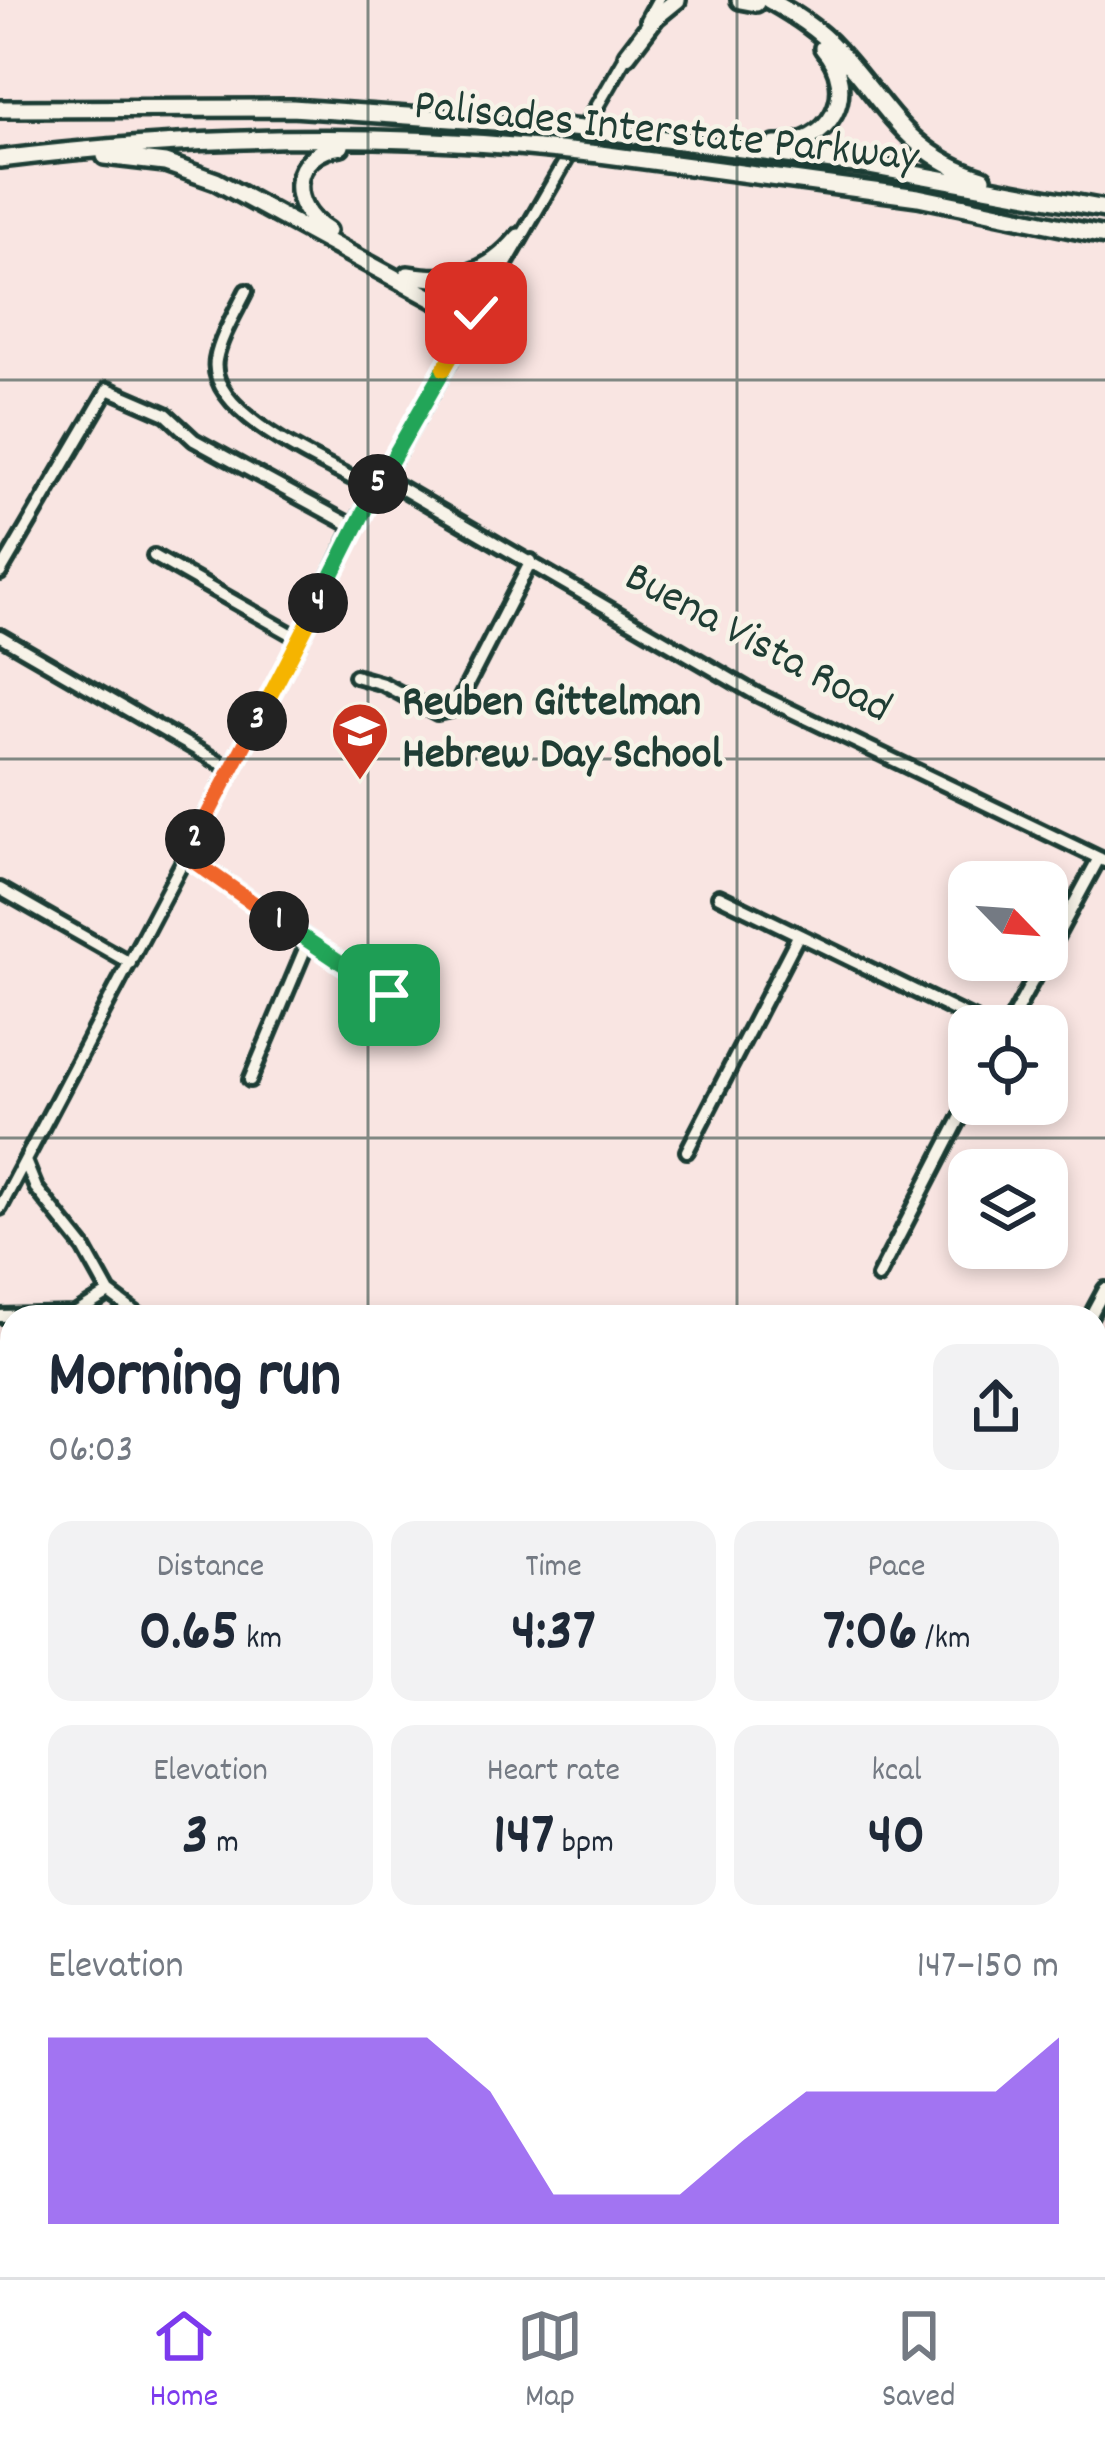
<!DOCTYPE html>
<meta charset="utf-8">
<style>
:root{--surface:#fff;--page:#f2f2f3;--text:#1f2937;--muted:#747a83;--line:#e0e1e3;--accent:#7c3aed}
body{margin:0;font-family:Dekko,sans-serif;background:var(--page);color:var(--text);height:100vh;display:flex;flex-direction:column;font-size:45px;white-space:nowrap}
*{box-sizing:border-box;margin:0}
p{font-size:39px;color:var(--muted)}
.icon{flex:none;width:66px;height:66px;fill:none;stroke:currentColor;stroke-width:2;stroke-linecap:round;stroke-linejoin:round}
.map{position:relative;flex:1;overflow:hidden}
.sheet{position:absolute;left:0px;top:1305px;width:1107px;height:972px;display:flex;flex-direction:column;background:var(--surface);border-radius:36px 36px 0 0;box-shadow:0 6px 18px #0003}
.sheet>*{flex:none}
.needle{width:78px;rotate:115deg}
.fabs{position:absolute;left:948px;top:861px;display:grid;gap:24px}
.fabs a{display:grid;place-items:center;width:120px;height:120px;border-radius:24px;background:var(--surface);box-shadow:0 6px 18px #0003;font-size:60px}
.pin{position:absolute;display:grid;place-items:center;width:102px;height:102px;color:#fff;margin:-51px;border-radius:24px;box-shadow:0 6px 18px #0006}
.km{position:absolute;width:60px;height:60px;margin:-30px;border-radius:50%;background:#222;color:#fff;font-size:33px;line-height:60px;text-align:center}
.round{display:grid;place-items:center;flex:none;width:126px;height:126px;border-radius:24px;background:var(--page)}
.headline{display:flex;align-items:center;justify-content:space-between;height:204px;padding:0 48px}
h1{font-size:66px;font-weight:700;line-height:90px}
.figures{display:grid;grid-template-columns:repeat(3,1fr);gap:18px;height:204px;padding:12px 48px}
.figures div{display:grid;align-content:center;border-radius:24px;background:var(--page);text-align:center}
.figures b{font-size:60px;font-weight:700}
.figures small{font-size:33px;font-weight:400}
.figures p{font-size:33px}
.chart{height:336px;padding:24px 48px}
.chart p{display:flex;justify-content:space-between}
.chart svg{width:100%;height:216px;margin-top:12px;fill:var(--accent);opacity:.7}
.tabs{display:flex;justify-content:space-around;align-items:center;height:168px;border-top:3px solid var(--line);background:var(--surface);font-size:33px;color:var(--muted)}
.tabs a{display:grid;justify-items:center;gap:6px}
.tabs .selected{color:var(--accent)}
.map>svg:first-child{display:block}
</style>
<div class="map">
<svg width="1105" height="2277" viewBox="0 0 1105 2277">
<rect width="100%" height="100%" fill="#f9e5e2"/>
<filter id="ink" filterUnits="userSpaceOnUse"><feTurbulence type="fractalNoise" baseFrequency=".00833" numOctaves="2"/><feDisplacementMap in="SourceGraphic" scale="24" xChannelSelector="R" yChannelSelector="G"/><feConvolveMatrix kernelMatrix="1 2 1 2 8 2 1 2 1" color-interpolation-filters="sRGB"/></filter>
<g filter="url(#ink)">
<g fill="none" stroke-linecap="round" stroke-linejoin="round">
<g stroke="#1f3d34" stroke-width="20">
<path id="minor" d="M647 20 658 0
M246 291C236 312 220 337 216 360 207 416 334 467 375 490
M382 477 756 694 1105 861
M154 556 300 639
M0 573 108 389 166 414 194 440 354 527
M0 636 232 770
M355 676 383 684 437 713 455 709 531 561
M186 856 389 995
M0 889 130 963
M719 896 987 1026
M1047 954 1099 858
M1008 1026 1044 960
M250 1080 308 942
M687 1151 798 936
M25 1161 36 1188 84 1248 109 1293 141 1317
M0 1208 300 639 354 527 629 51
M878 1277 969 1101
M0 1316 75 1314 109 1293
M1090 1317 1105 1289
M0 1606 12 1612
M0 1918 12 1891
M0 2007 12 2013
M1095 2062 1105 2055
M295 2265 318 2277
M1086 2265 1105 2276
M184 2277 191 2265
M703 2277 707 2265"/>
</g>
<g stroke="#1f3d34" stroke-width="24">
<path id="highway" d="M740 0 756 3
M769 0C794 14 818 29 837 50 886 103 907 155 983 178
M627 55 656 17 677 0
M0 109 292 108 551 126
M612 132 870 166 1105 209
M775 145C830 147 861 92 823 48
M600 154 918 197 1105 236
M105 156 165 163 216 181 472 320
M0 159C179 137 359 132 538 148
M327 231C285 205 290 153 341 146
M408 275C456 283 487 275 519 237"/>
</g>
<use href="#minor" stroke="#f7f3e8" stroke-width="10"/>
<use href="#highway" stroke="#f7f3e8" stroke-width="15"/>
<g stroke="#1f3d34" stroke-width="24" stroke-linecap="butt">
<path id="highway-bridge" d="M551 126 612 132
M538 148 600 154"/>
</g>
<use href="#highway-bridge" stroke="#f7f3e8" stroke-width="15"/>
</g>
</g>
<g fill="none" stroke-linecap="round" stroke-linejoin="round" filter="url(#ink)">
<g stroke="#fff" stroke-width="24">
<path id="split-1" d="M279 921 389 995"/>
</g>
<g stroke="#fff" stroke-width="24">
<path id="split-2" d="M195 839 186 856 279 921"/>
</g>
<g stroke="#fff" stroke-width="24">
<path id="split-3" d="M195 839 257 721"/>
</g>
<g stroke="#fff" stroke-width="24">
<path id="split-4" d="M257 721 318 603"/>
</g>
<g stroke="#fff" stroke-width="24">
<path id="split-5" d="M318 603 378 484"/>
</g>
<g stroke="#fff" stroke-width="24">
<path id="split-6" d="M378 484 444 369"/>
</g>
<g stroke="#fff" stroke-width="24">
<path id="split-7" d="M444 369 476 313"/>
</g>
<use href="#split-1" stroke="#22a559" stroke-width="15"/>
<use href="#split-2" stroke="#f0652b" stroke-width="15"/>
<use href="#split-3" stroke="#f0652b" stroke-width="15"/>
<use href="#split-4" stroke="#f5b400" stroke-width="15"/>
<use href="#split-5" stroke="#22a559" stroke-width="15"/>
<use href="#split-6" stroke="#22a559" stroke-width="15"/>
<use href="#split-7" stroke="#f5b400" stroke-width="15"/>
</g>
<path fill="none" stroke="#1f3d34" stroke-width="3" stroke-opacity="0.55" d="M368 0V1317M737 0V1317M0 380H1105M0 759H1105M0 1138H1105M0 1518H12M1095 1518H1105M0 1898H12M1095 1898H1105M368 2265V2277M737 2265V2277"/>
<defs>
<g id="school-pin" transform="scale(3)"><path d="M0 17L-7.5 6A9.5 9.5 0 1 1 7.5 6Z" fill="#c8321e" stroke="#f7f3e8"/><path d="M0-5L7-2L0 1L-7-2ZM-4 1L0 2.5L4 1V4Q0 6-4 4Z" fill="#fff"/></g>
</defs>
<g fill-rule="evenodd">
<use href="#school-pin" x="360" y="731"/>
</g>
<g text-anchor="middle" dominant-baseline="central" stroke-width="9" stroke-linejoin="round" paint-order="stroke">
<g font-size="45" fill="#1f3d34" stroke="#f7f3e8">
<text transform="translate(666 134) rotate(6)">Palisades Interstate Parkway</text>
<text transform="translate(757 645) rotate(28)">Buena Vista Road</text>
</g>
<g font-size="45" font-weight="bold" fill="#1f3d34" stroke="#f7f3e8" text-anchor="start">
<text x="402" y="705">Reuben Gittelman<tspan x="402" dy="52">Hebrew Day School</tspan></text>
</g>
</g>
</svg>
<div class="fabs">
<a><svg class="needle" viewBox="-14 -14 28 28"><path d="M0-13l5 13h-10z" fill="#e53935"/><path d="M0 13l5-13h-10z" fill="#747a83"/></svg></a>
<a><svg class="icon" aria-label="locate" viewBox="0 0 24 24"><circle cx="12" cy="12" r="6"/><path d="M12 2v4M12 18v4M2 12h4M18 12h4"/></svg></a>
<a><svg class="icon" aria-label="layers" viewBox="0 0 24 24"><path d="M12 4l9 5-9 5-9-5zM3 14l9 5 9-5"/></svg></a>
</div>
<div class="pin" style="left:389px;top:995px;background:#1e9e55"><svg class="icon" aria-label="arrive" viewBox="0 0 24 24"><path d="M6 21V4h12l-3 4 3 4H6"/></svg></div>
<div class="pin" style="left:476px;top:313px;background:#d93025"><svg class="icon" aria-label="check" viewBox="0 0 24 24"><path d="M5 12l5 5 9-10"/></svg></div>
<b class="km" style="left:279px;top:921px">1</b>
<b class="km" style="left:195px;top:839px">2</b>
<b class="km" style="left:257px;top:721px">3</b>
<b class="km" style="left:318px;top:603px">4</b>
<b class="km" style="left:378px;top:484px">5</b>
<section class="sheet">
<div class="headline"><div><h1>Morning run</h1><p>06:03</p></div><a class="round"><svg class="icon" aria-label="share" viewBox="0 0 24 24"><path d="M12 15V3M7 8l5-5 5 5M5 13v7h14v-7"/></svg></a></div>
<div class="figures">
<div><p>Distance</p><b>0.65<small> km</small></b></div>
<div><p>Time</p><b>4:37</b></div>
<div><p>Pace</p><b>7:06<small> /km</small></b></div>
</div>
<div class="figures">
<div><p>Elevation</p><b>3<small> m</small></b></div>
<div><p>Heart rate</p><b>147<small> bpm</small></b></div>
<div><p>kcal</p><b>40</b></div>
</div>
<div class="chart"><p><span>Elevation</span>147–150 m</p>
<svg viewBox="0 0 160 44" preserveAspectRatio="none"><path d="M0 44V6L10 6L20 6L30 6L40 6L50 6L60 6L70 17L80 38L90 38L100 38L110 27L120 17L130 17L140 17L150 17L160 6V44z"/></svg>
</div>
</section>
</div>
<nav class="tabs">
<a class="selected"><svg class="icon" aria-label="home" viewBox="0 0 24 24"><path d="M3 11l9-7 9 7M6 9v11h12V9"/></svg>Home</a>
<a><svg class="icon" aria-label="map" viewBox="0 0 24 24"><path d="M3 6l6-2 6 2 6-2v14l-6 2-6-2-6 2zM9 4v14M15 6v14"/></svg>Map</a>
<a><svg class="icon" aria-label="saved" viewBox="0 0 24 24"><path d="M7 4h10v16l-5-4-5 4z"/></svg>Saved</a>
</nav>
